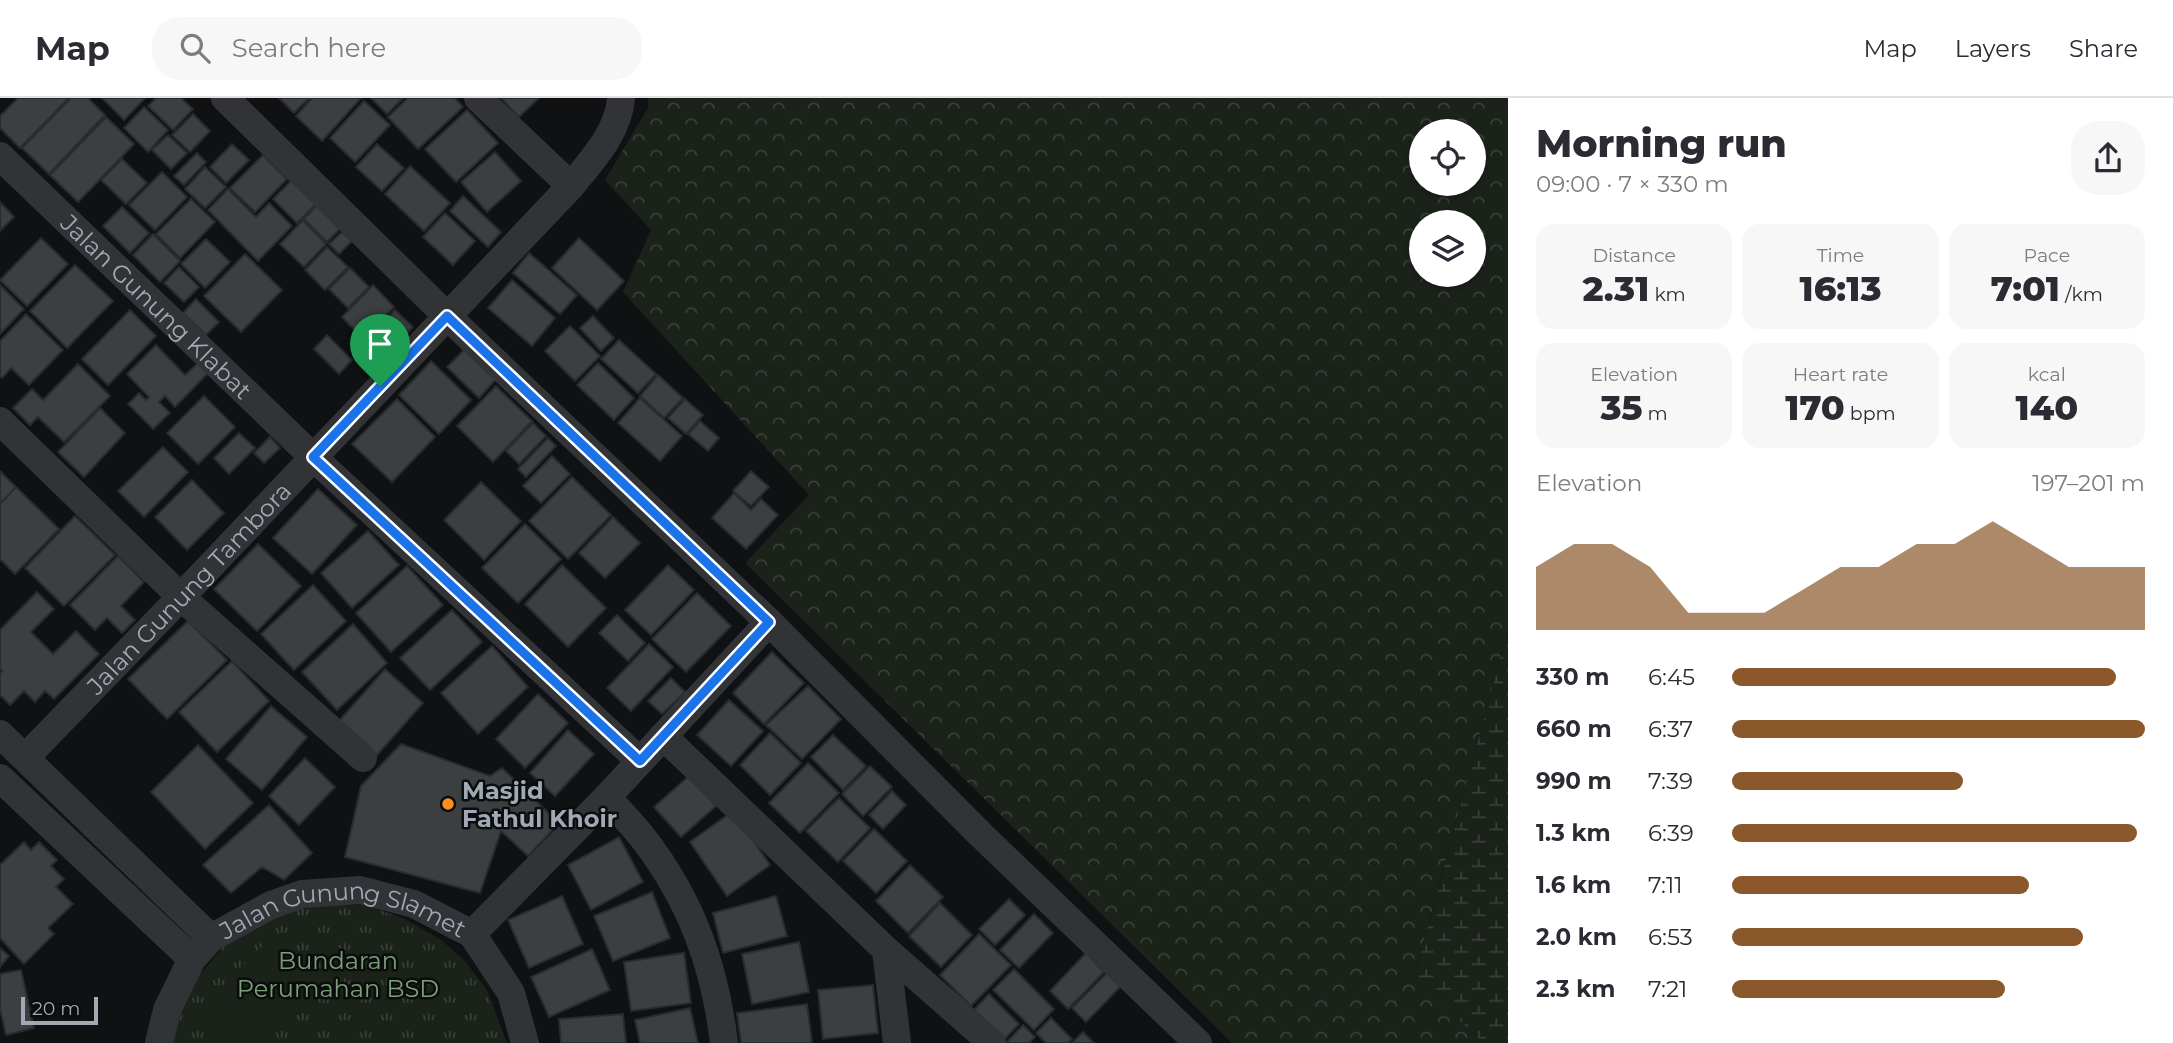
<!DOCTYPE html>
<meta charset="utf-8">
<style>
:root{--surface:#fff;--page:#f7f7f7;--text:#2b2b33;--muted:#7c7c81;--line:#e1e1e2;--accent:#8a582a}
body{margin:0;font-family:Montserrat,sans-serif;background:var(--page);color:var(--text);height:100vh;display:flex;flex-direction:column;font-size:26px;white-space:nowrap}
*{box-sizing:border-box;margin:0}
p{font-size:23px;color:var(--muted)}
.icon{flex:none;width:38px;height:38px;fill:none;stroke:currentColor;stroke-width:2;stroke-linecap:round;stroke-linejoin:round}
.map{position:relative;flex:1;overflow:hidden}
.details{display:flex;flex-direction:column;background:var(--surface);width:665px}
.details>*{flex:none}
.fabs{position:absolute;left:1409px;top:21px;display:grid;gap:14px}
.fabs a{display:grid;place-items:center;width:77px;height:77px;border-radius:50%;background:var(--surface);box-shadow:0 2px 5px #0004;font-size:35px}
.scale{position:absolute;left:21px;bottom:18px;width:77px;box-sizing:border-box;padding-left:7px;border:4px solid #a1aab4;border-top:0;font-size:19px;line-height:24px;white-space:nowrap;color:#a1aab4;-webkit-text-stroke:5px #0b0c0d;paint-order:stroke}
.pin{position:absolute;display:grid;place-items:center;width:60px;height:60px;color:#fff;margin:-72px -30px;border-radius:50% 50% 50% 0;rotate:-45deg;box-shadow:0 0 7px #0007}
.pin .icon{rotate:45deg}
.round{display:grid;place-items:center;flex:none;width:74px;height:74px;border-radius:28px;background:var(--page)}
.head{display:flex;align-items:center;justify-content:space-between;height:119px;padding:0 28px}
h1{font-size:38px;font-weight:800;line-height:52px}
.metrics{display:grid;grid-template-columns:repeat(3,1fr);gap:10px;height:119px;padding:7px 28px}
.metrics div{display:grid;align-content:center;border-radius:18px;background:var(--page);text-align:center}
.metrics b{font-size:35px;font-weight:800}
.metrics small{font-size:19px;font-weight:400}
.metrics p{font-size:19px}
.chart{height:196px;padding:14px 28px}
.chart p{display:flex;justify-content:space-between}
.chart svg{width:100%;height:126px;margin-top:7px;fill:var(--accent);opacity:.7}
ul{padding:0 28px;list-style:none;font-size:23px}
li{display:grid;grid-template-columns:112px 84px 1fr;align-items:center;height:52px}
li i{height:18px;border-radius:9px;background:var(--accent)}
header{display:flex;align-items:center;gap:42px;box-sizing:border-box;height:98px;padding:0 35px;background:var(--surface);border-bottom:2px solid var(--line)}
header strong{font-size:33px}
nav{display:flex;gap:38px;margin-inline-start:auto;font-size:24px}
.search{width:490px;height:63px;background:var(--page);display:flex;align-items:center;gap:18px;box-sizing:border-box;padding:0 24px;border-radius:28px;color:var(--muted);font-size:26px}
main{display:flex;flex:1;min-height:0}
.map>svg:first-child{display:block}
</style>
<header>
<strong>Map</strong>
<div class="search"><svg class="icon" aria-label="search" viewBox="0 0 24 24"><circle cx="10" cy="10" r="6"/><path d="M15 15l6 6"/></svg>Search here</div>
<nav><a>Map</a><a>Layers</a><a>Share</a></nav>
</header>
<main>
<div class="map">
<svg width="1508" height="945" viewBox="0 0 1508 945">
<defs>
<pattern id="forest-crowns" width="20" height="18" patternUnits="userSpaceOnUse" patternTransform="scale(1.75)"><rect width="20" height="18" fill="#1b221a"/><path d="M2 6a3 3 0 1 1 6 0M12 15a3 3 0 1 1 6 0" fill="none" stroke="#393f39"/></pattern>
<pattern id="wetland-marsh" width="20" height="14" patternUnits="userSpaceOnUse" patternTransform="scale(1.75)"><rect width="20" height="14" fill="#1b221a"/><path d="M1 5h8M5 5V1M11 12h8M15 12V8" fill="none" stroke="#393f39"/></pattern>
<pattern id="park-tufts" width="24" height="20" patternUnits="userSpaceOnUse" patternTransform="scale(1.75)"><rect width="24" height="20" fill="#1b221a"/><path d="M3 7l-1-3M5 7V3M7 7l1-3M15 17l-1-3M17 17v-4M19 17l1-3" fill="none" stroke="#393f39"/></pattern>
</defs>
<rect width="100%" height="100%" fill="#101112"/>
<path fill="url(#forest-crowns)" fill-rule="evenodd" d="M648 0H1508V531L1414 880 1484 945H1232L745 465 809 397 623 194 651 132 605 82 648 10ZM1421 33H1474V86H1421ZM1421 124H1474V177H1421Z"/>
<path fill="url(#wetland-marsh)" d="M1508 531V945H1484L1414 881Z"/>
<path fill="url(#park-tufts)" d="M316 807H365L403 820 440 841 464 862 487 892 507 945H169L190 888 224 848 260 823Z"/>
<path fill="#1b221a" d="M272 838 315 881 255 945H218L192 919Z"/>
<path fill="#3c3f42" stroke="#2a2b2e" stroke-width="2" d="M18 0H69L20 50 0 30V18Z
M71 0H88L105 17 49 76 22 50Z
M102 0H145L124 22Z
M156 0H181L193 11 173 32 148 8Z
M279 0H309L294 15Z
M312 0H361L322 43 296 18Z
M371 0H403L387 16Z
M408 0H455L463 9 418 51 388 19Z
M501 0H539L519 19Z
M364 3 390 27 355 64 330 40Z
M144 9 168 32 148 54 124 30Z
M467 12 498 45 456 84 425 51Z
M193 16 210 33 190 54 172 37Z
M106 19 134 46 78 104 50 77Z
M168 37 187 55 171 71 152 52Z
M232 46 249 62 226 85 210 69Z
M377 46 404 70 382 93 356 69Z
M495 54 521 83 487 114 461 84Z
M197 55 206 64 184 87 174 78Z
M263 57 287 81 255 114 230 90Z
M122 61 147 85 126 106 101 82Z
M410 68 450 105 424 133 385 96Z
M205 69 226 89 205 110 185 91Z
M162 74 187 99 155 132 129 107Z
M292 82 316 106 297 125 273 101Z
M228 91 256 119 269 105 292 128 258 163 208 112Z
M463 98 501 134 488 149 450 113Z
M191 101 215 124 180 160 156 136Z
M0 104 14 119 0 133Z
M317 107 341 130 327 144 304 121Z
M122 109 149 135 130 155 103 128Z
M445 115 475 143 453 167 423 139Z
M303 122 326 146 304 169 280 146Z
M342 134 352 143 339 156 329 146Z
M153 136 180 163 160 184 133 157Z
M41 140 68 166 27 208 0 182Z
M579 140 624 183 597 212 552 170Z
M206 141 230 164 205 190 181 166Z
M327 149 348 169 325 192 305 172Z
M529 155 577 197 560 216 513 175Z
M245 156 282 192 241 234 204 198Z
M75 167 113 203 67 250 30 213Z
M179 169 199 189 184 204 164 185Z
M350 170 369 189 348 210 329 191Z
M512 182 555 220 532 248 488 210Z
M0 187 24 211 0 236Z
M373 187 394 209 363 241 342 219Z
M196 201 219 224 206 237 183 215Z
M130 212 156 238 108 287 82 261Z
M395 212 413 229 384 260 365 242Z
M26 216 63 252 29 287 11 270 2 280 0 278V243Z
M593 218 614 240 601 253 580 230Z
M570 228 600 258 575 283 545 253Z
M327 237 352 262 339 276 314 251Z
M619 242 656 276 638 295 601 261Z
M156 247 185 277 198 265 208 275 175 309 165 298 159 304 170 315 153 331 128 306 139 295 146 302 149 299 127 276Z
M465 251 496 281 479 300 447 269Z
M431 263 471 302 439 336 399 297Z
M598 265 634 300 614 322 577 287Z
M78 266 110 298 64 344 38 319 30 327 13 310 32 291 43 302Z
M658 277 683 300 664 320 640 298Z
M496 288 532 323 493 364 457 328Z
M204 298 235 329 198 366 167 335Z
M640 300 682 338 660 363 618 325Z
M397 301 435 339 392 384 352 346Z
M685 301 703 317 686 336 668 320Z
M100 310 125 335 84 379 58 354Z
M700 323 719 340 708 353 688 336Z
M533 325 546 338 519 366 506 353Z
M239 335 255 350 229 376 214 360Z
M270 339 280 350 264 365 254 355Z
M548 340 556 348 526 379 518 371Z
M163 349 188 374 144 419 118 393Z
M552 358 570 376 541 405 523 388Z
M0 373 16 389 0 406Z
M751 373 769 389 751 408 733 393Z
M572 379 611 417 568 461 529 423Z
M192 382 224 415 187 452 155 419Z
M481 384 521 423 484 462 444 422Z
M16 389 59 431 15 476 0 461V406Z
M318 391 357 427 312 476 273 440Z
M734 395 751 412 761 401 778 417 746 451 712 420Z
M75 418 115 457 64 508 25 470Z
M613 419 640 445 605 480 579 455Z
M525 426 561 461 518 505 482 470Z
M368 433 399 467 352 510 321 475Z
M258 446 301 488 257 533 214 491Z
M118 458 144 484 121 508 135 522 122 535 107 520 95 532 70 507Z
M562 467 606 510 568 549 525 506Z
M668 467 694 492 651 537 625 512Z
M407 468 443 507 391 554 356 515Z
M313 487 346 523 294 572 261 536Z
M37 494 54 511 31 534 53 556 76 533 99 556 54 601 45 593 35 604 24 593 10 607 0 597V576L2 573 0 571V532Z
M697 495 731 528 686 574 652 541Z
M452 512 482 544 430 592 400 560Z
M617 517 645 545 628 563 599 535Z
M188 523 227 562 167 621 128 581Z
M353 526 387 565 337 612 302 574Z
M649 546 673 569 631 613 607 590Z
M492 548 528 589 478 636 441 595Z
M772 554 804 585 764 626 733 595Z
M232 563 269 603 217 654 179 614Z
M385 571 423 605 377 657 339 623Z
M671 580 685 594 662 616 648 603Z
M808 588 841 621 802 661 766 627Z
M538 596 568 625 525 670 496 641Z
M729 602 763 633 731 668 697 637Z
M271 608 307 639 262 692 226 661Z
M568 632 594 656 555 698 530 675Z
M770 635 801 665 770 697 740 667Z
M833 637 866 668 843 692 811 659Z
M401 646 490 678 502 670 559 725 528 758 501 733 480 795 345 759 361 688Z
M198 647 253 705 205 751 151 694Z
M305 660 335 689 299 727 269 698Z
M808 665 839 695 800 735 769 705Z
M870 668 892 689 863 718 842 696Z
M689 678 716 708 681 739 654 709Z
M892 693 906 707 883 731 869 717Z
M839 700 870 730 838 764 806 733Z
M269 707 312 755 284 782 262 769 231 795 203 767Z
M733 713 770 767 727 798 690 744Z
M874 731 907 763 876 795 843 763Z
M619 739 643 784 591 812 568 767Z
M24 744 31 752 39 744 57 762 51 768 64 781 56 789 73 806 48 830 54 836 24 866 0 840V767Z
M910 767 943 799 908 835 876 803Z
M652 794 670 840 613 863 594 818Z
M562 798 583 846 529 870 508 822Z
M776 798 787 838 723 855 713 815Z
M1009 801 1025 817 995 847 979 831Z
M940 805 972 837 941 869 909 838Z
M1034 816 1053 835 1019 870 1000 852Z
M979 836 1011 867 971 908 940 877Z
M799 844 809 894 752 906 742 856Z
M0 850 9 858 0 869Z
M592 851 610 892 549 919 531 879Z
M684 855 691 905 631 913 624 864Z
M1086 855 1104 874 1068 911 1050 893Z
M1112 870 1126 883 1086 924 1072 910Z
M1014 871 1054 911 1034 932 993 892Z
M21 872 34 930 6 937 0 911V876Z
M873 887 878 935 823 941 818 892Z
M989 896 1019 926 1001 945 971 915Z
M807 906 812 945H741L737 915Z
M690 910 698 945H640L635 922Z
M623 916 626 945H561L559 921Z
M1051 920 1072 941 1068 945H1046L1036 935Z
M1023 927 1035 939 1029 945H1006Z
M1083 934 1094 945H1072Z"/>
<g fill="none" stroke-linecap="round" stroke-linejoin="round">
<g stroke="#313337" stroke-width="28">
<path d="M225 0 447 218 769 524 981 737 1198 945"/>
<path d="M478 0 571 88"/>
<path id="s1" d="M0 58 313 359 640 663"/>
<path d="M0 323 181 499 363 660"/>
<path d="M0 636 211 840"/>
<path d="M663 638 886 852 992 945"/>
<path id="s2" d="M25 660 181 499 571 88C591 63 619 34 621 0"/>
<path d="M0 680 192 861"/>
<path d="M607 699C619 713 632 726 643 740 691 802 715 868 724 945"/>
<path d="M472 836 607 699 769 524"/>
<path d="M886 852 897 945"/>
<path id="s3" d="M159 945 167 912 192 861 211 840 271 807 302 796 360 792 414 806 472 836 511 895 525 945"/>
</g>
</g>
<g fill="none" stroke-linecap="round" stroke-linejoin="round">
<g stroke="#fff" stroke-width="14">
<path id="route" d="M447 218 769 524 640 663 313 359Z"/>
</g>
<use href="#route" stroke="#1a73e8" stroke-width="9"/>
</g>
<circle fill="#fd8e1e" stroke="#0b0c0d" stroke-width="2.5" cx="448" cy="706" r="7"/>
<g text-anchor="middle" dominant-baseline="central" stroke-width="5" stroke-linejoin="round" paint-order="stroke">
<g font-size="24" fill="#a1aab4" stroke="#0b0c0d">
<text stroke="none"><textPath href="#s1" startOffset="217">Jalan Gunung Klabat</textPath></text>
<text stroke="none"><textPath href="#s2" startOffset="236">Jalan Gunung Tambora</textPath></text>
<text stroke="none"><textPath href="#s3" startOffset="261">Jalan Gunung Slamet</textPath></text>
</g>
<g font-size="24" font-weight="bold" fill="#a1aab4" stroke="#0b0c0d" text-anchor="start">
<text x="462" y="692">Masjid<tspan x="462" dy="28">Fathul Khoir</tspan></text>
</g>
<g font-size="24" fill="#7aa076" stroke="#0b0c0d">
<text x="338" y="862">Bundaran<tspan x="338" dy="28">Perumahan BSD</tspan></text>
</g>
</g>
</svg>
<div class="fabs">
<a><svg class="icon" aria-label="locate" viewBox="0 0 24 24"><circle cx="12" cy="12" r="6"/><path d="M12 2v4M12 18v4M2 12h4M18 12h4"/></svg></a>
<a><svg class="icon" aria-label="layers" viewBox="0 0 24 24"><path d="M12 4l9 5-9 5-9-5zM3 14l9 5 9-5"/></svg></a>
</div>
<div class="scale">20 m</div>
<div class="pin" style="left:380px;top:288px;background:#1e9e55"><svg class="icon" aria-label="arrive" viewBox="0 0 24 24"><path d="M6 21V4h12l-3 4 3 4H6"/></svg></div>
</div>
<section class="details">
<div class="head"><div><h1>Morning run</h1><p>09:00 · 7 × 330 m</p></div><a class="round"><svg class="icon" aria-label="share" viewBox="0 0 24 24"><path d="M12 15V3M7 8l5-5 5 5M5 13v7h14v-7"/></svg></a></div>
<div class="metrics">
<div><p>Distance</p><b>2.31<small> km</small></b></div>
<div><p>Time</p><b>16:13</b></div>
<div><p>Pace</p><b>7:01<small> /km</small></b></div>
</div>
<div class="metrics">
<div><p>Elevation</p><b>35<small> m</small></b></div>
<div><p>Heart rate</p><b>170<small> bpm</small></b></div>
<div><p>kcal</p><b>140</b></div>
</div>
<div class="chart"><p><span>Elevation</span>197–201 m</p>
<svg viewBox="0 0 160 44" preserveAspectRatio="none"><path d="M0 44V22L10 14L20 14L30 22L40 38L50 38L60 38L70 30L80 22L90 22L100 14L110 14L120 6L130 14L140 22L150 22L160 22V44z"/></svg>
</div>
<ul>
<li><b>330 m</b>6:45<i style="width:93%"></i></li>
<li><b>660 m</b>6:37<i style="width:100%"></i></li>
<li><b>990 m</b>7:39<i style="width:56%"></i></li>
<li><b>1.3 km</b>6:39<i style="width:98%"></i></li>
<li><b>1.6 km</b>7:11<i style="width:72%"></i></li>
<li><b>2.0 km</b>6:53<i style="width:85%"></i></li>
<li><b>2.3 km</b>7:21<i style="width:66%"></i></li>
</ul>
</section>
</main>
